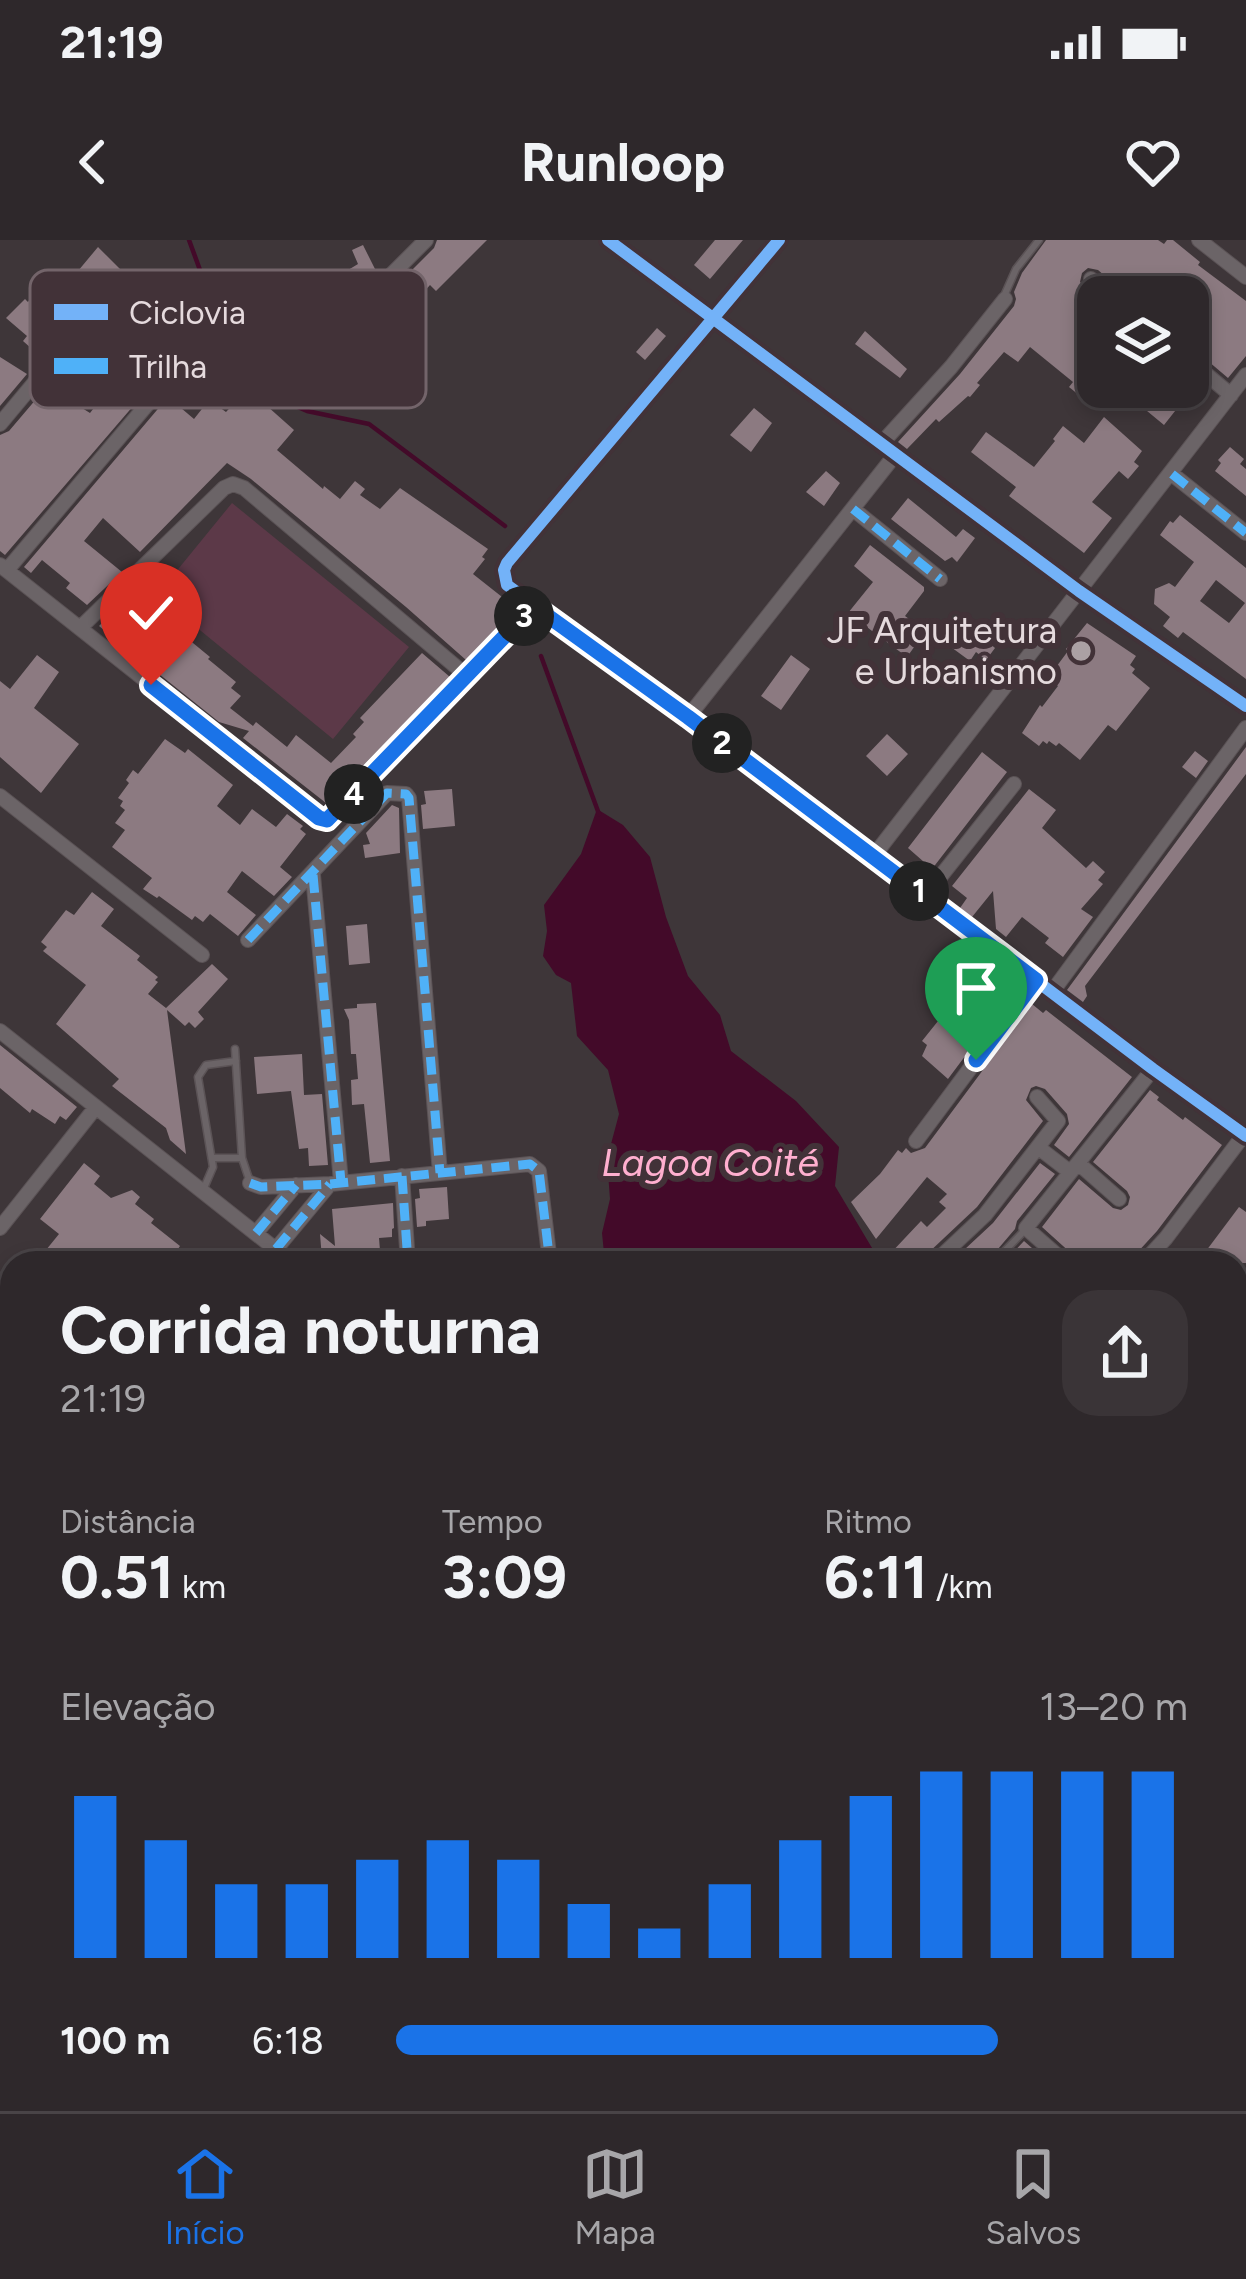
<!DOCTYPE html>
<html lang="pt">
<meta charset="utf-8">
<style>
:root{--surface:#2e282b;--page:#3a3437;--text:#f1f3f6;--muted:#a7a6a9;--line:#494447;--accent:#1a73e8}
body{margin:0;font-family:Figtree,sans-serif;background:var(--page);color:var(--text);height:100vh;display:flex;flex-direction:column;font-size:45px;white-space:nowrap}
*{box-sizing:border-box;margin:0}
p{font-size:39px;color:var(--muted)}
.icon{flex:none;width:66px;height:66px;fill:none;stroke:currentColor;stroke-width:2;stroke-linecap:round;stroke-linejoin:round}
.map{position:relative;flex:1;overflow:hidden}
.panel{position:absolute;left:0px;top:1011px;width:1248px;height:861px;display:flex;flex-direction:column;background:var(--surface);border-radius:36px 36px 0 0;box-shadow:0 6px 18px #0003,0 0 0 3px var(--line)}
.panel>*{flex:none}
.controls{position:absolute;left:1077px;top:36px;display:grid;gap:24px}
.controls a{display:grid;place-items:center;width:132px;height:132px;border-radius:24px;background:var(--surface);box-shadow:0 6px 18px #0003,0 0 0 3px var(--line);font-size:60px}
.pin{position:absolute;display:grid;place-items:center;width:102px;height:102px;color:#fff;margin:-123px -51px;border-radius:50% 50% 50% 0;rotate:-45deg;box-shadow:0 0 12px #0007}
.pin .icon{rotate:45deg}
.km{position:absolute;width:60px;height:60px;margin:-30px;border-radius:50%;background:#222;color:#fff;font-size:33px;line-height:60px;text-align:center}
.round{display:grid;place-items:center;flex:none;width:126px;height:126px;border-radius:36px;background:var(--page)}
.headline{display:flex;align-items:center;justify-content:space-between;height:204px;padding:0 60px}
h1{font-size:66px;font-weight:700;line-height:90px}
.figures{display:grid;grid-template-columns:repeat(3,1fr);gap:18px;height:204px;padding:12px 60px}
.figures div{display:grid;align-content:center}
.figures b{font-size:60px;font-weight:700}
.figures small{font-size:33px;font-weight:400}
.figures p{font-size:33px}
.chart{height:336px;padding:24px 60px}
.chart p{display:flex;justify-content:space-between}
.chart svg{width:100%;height:216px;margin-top:12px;stroke:var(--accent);stroke-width:6}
ul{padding:0 60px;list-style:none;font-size:39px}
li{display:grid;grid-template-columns:192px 144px 1fr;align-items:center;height:90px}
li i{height:30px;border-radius:15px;background:var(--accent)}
.status{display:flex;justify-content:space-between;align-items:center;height:84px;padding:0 60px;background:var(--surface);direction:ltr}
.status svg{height:33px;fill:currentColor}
header{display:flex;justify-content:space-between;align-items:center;height:156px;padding:0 60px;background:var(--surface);font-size:54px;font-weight:700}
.tab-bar{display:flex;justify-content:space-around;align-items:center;height:168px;border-top:3px solid var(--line);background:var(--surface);font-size:33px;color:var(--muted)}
.tab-bar a{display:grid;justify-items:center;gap:6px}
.tab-bar .selected{color:var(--accent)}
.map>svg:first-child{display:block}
</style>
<div class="status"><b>21:19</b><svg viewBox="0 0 49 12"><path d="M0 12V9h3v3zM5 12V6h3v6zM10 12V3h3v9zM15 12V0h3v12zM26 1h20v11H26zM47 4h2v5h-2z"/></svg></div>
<header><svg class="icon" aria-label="back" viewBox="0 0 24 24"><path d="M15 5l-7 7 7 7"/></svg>Runloop<svg class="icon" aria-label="heart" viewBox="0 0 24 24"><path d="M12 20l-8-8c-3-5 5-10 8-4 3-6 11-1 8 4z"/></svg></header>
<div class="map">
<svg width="1246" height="1871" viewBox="0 0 1246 1871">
<rect width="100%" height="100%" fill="#3e3639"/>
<path fill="#5c3948" d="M232 263 409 407 333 499 157 355Z
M1237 1123 1246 1130V1222L1236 1236Z"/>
<path fill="#430a29" d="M597 569 623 585 650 617 666 677 688 736 720 775 731 811 796 861 839 907 835 946 881 1023H605L602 993 610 959 607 919 619 874 608 830 577 796 571 743 556 735 543 716 547 691 544 665 581 614Z"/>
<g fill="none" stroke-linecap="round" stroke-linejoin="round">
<path stroke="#430a29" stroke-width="4.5" d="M164 113 165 97C186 99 201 85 215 71L189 0
M252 147 307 171 369 184 505 286
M541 416 599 574
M1242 1314 1246 1318"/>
</g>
<path fill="#8c7a81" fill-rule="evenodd" d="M437 0H487L436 51 430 45 409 69 415 77 389 96 399 109 362 150 351 160 330 132 298 156 286 141 280 146 272 136 277 132 368 73 387 55 393 60 415 37 410 32 434 8Z
M715 0H743L710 39 694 25Z
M1046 0H1158L1164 4 1167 0H1173L1200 22 1198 25 1246 61V116L1228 138 1195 110 1188 108V57H1123L1119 48 1098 30 1088 28 1082 33 1080 42 1098 60V147H1115L1099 166 1088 156 1085 160 1069 147 1073 142 1030 107 1018 122 1004 112 977 143 980 145 970 157 968 156 939 182 936 179 907 209 898 202 960 134 1014 66 1016 59 1014 52 1022 33Z
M363 5 377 33 355 55 266 113 256 99 275 83 252 50 271 40 288 63 306 47 310 53 358 24 352 10Z
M98 7 141 50 138 53 145 61 140 66 152 78 140 94 135 81 108 56 99 53 78 36V31Z
M41 41 68 63 71 59 84 66 41 117 23 101 27 96 6 78 25 59 28 62Z
M657 88 666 96 645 120 636 112Z
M112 90 125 102 134 101 163 125 156 134 159 136 5 315 0 311V195L9 191 43 151 45 152 48 147 90 173 97 164 59 131 88 96 99 105Z
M865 91 907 129 900 138 855 104Z
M0 117 27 134 0 166Z
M1188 134 1198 142 1164 185 1118 147H1188Z
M246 151 253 158 256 154 267 163V166L294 190 277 210 323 249 324 246 340 259 355 241 365 249 360 255 380 269 400 248 488 309 482 317 485 319 473 334 516 368 466 420 406 367 251 239 227 223 140 312 103 278 84 301 122 332 87 365 66 348 70 343 42 320 31 333 24 327 168 157 194 179 209 160 226 172Z
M754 168 772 183 751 212 730 195Z
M1104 177 1142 211 1134 222 1139 226 1128 239 1119 231 1092 262 1112 278 1084 313 1009 256 1016 247 971 212 986 192 1034 227 1055 201 1053 199 1063 186 1084 203Z
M1230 207 1244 219 1240 224 1246 229V256L1215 231 1221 223 1218 220Z
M826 231 840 243 824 266 806 252Z
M908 258 956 297 963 289 975 298 957 322 952 317 945 321 891 279Z
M1180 275 1246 328V439L1183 392 1178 398 1163 386 1170 377 1154 364 1155 349 1169 343 1175 347 1194 322 1160 295 1170 281 1173 283ZM1216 340 1245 363 1229 383 1200 361Z
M870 305 924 347V351L905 376 939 401 931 412 917 403 907 417 848 373 873 342 854 326Z
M124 361 151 385 159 375 210 417 208 419 236 442 231 448 241 456 230 468 253 486 256 482 287 507 296 495 331 523 356 497 353 494 364 482 360 478 422 413 450 437 326 563 243 498 249 491 219 482 99 386Z
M956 376 995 408 986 420 976 412 970 421 940 399Z
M1087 383 1136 416 1130 425 1135 429 1132 433 1150 448 1116 491 1108 485 1080 520 1059 503 1056 506 1049 501 1047 504 1043 501 1039 506 1022 493 1040 465 1042 467 1058 446 1048 438 1068 411 1066 409Z
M37 415 59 432 34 468 79 504 41 553 0 517V441L10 449Z
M791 415 810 429 781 470 761 456Z
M887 494 908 514 887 536 866 516Z
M165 499 185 513 188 509 233 545 217 566 240 585 252 569 276 587 287 574 303 586 300 589 306 594 280 627 292 637 274 656 242 631 227 652 256 675 238 696 210 674 203 682 195 676 192 680 159 656 157 658 143 649 152 638 112 607 125 590 115 583 125 570 120 566 123 561 118 558 129 543 126 540 133 530 138 534Z
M1246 507V534L1085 746 1087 756 1083 762 1067 750Z
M1195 511 1208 521 1196 538 1182 527Z
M982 512 1007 532 932 629 908 608Z
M452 549 455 586 423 589 421 565 426 564 424 551Z
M1029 549 1056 570 1042 588 1086 628 1093 621 1105 632 1098 640 1103 644 1081 669 1093 677 1063 717 1045 703 1049 698 1022 677 1006 697 996 689 993 651 972 677 960 668 967 658 952 646Z
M392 565 399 568 400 613 365 618 363 605 370 604 366 593Z
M92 652 114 669 101 686 140 716 137 720 158 737 155 740 158 742 148 754 166 768 212 724 228 739 198 772 204 779 195 788 189 782 185 786 167 770 186 914 170 900 166 888 112 846 119 839 56 784 86 745 43 711 47 707 41 702 66 670 74 675Z
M367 684 370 723 349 725 346 686Z
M983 725 1015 749 948 839 922 816 927 805 922 801Z
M376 763 390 921 370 923 364 864 352 865 351 840 358 839 356 814H351L349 780 344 769 357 768V764Z
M1032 764 1043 773 1046 770 1132 837 1069 917 1054 905 1069 884 1067 874 1045 849 1036 846 1031 848 1026 860 1043 881 977 967 926 1015 923 1023H893L888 1016 921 981 927 987 946 968 939 962 947 954 927 937 876 999 851 962 880 934 898 910 902 913 906 908 911 913 925 908Z
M0 805 77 867 66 880 60 876 55 884 32 869 30 873 0 848Z
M302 814 304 855 322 854 328 925 309 926 308 908 299 909 291 851 257 854 254 817Z
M1150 850 1159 857 1157 860 1183 880 1185 877 1222 905 1157 991 1135 1015 1132 1023H1077L1073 1015 1042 987 1079 939 1113 968 1121 970 1128 965 1130 957 1127 951 1093 922Z
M84 923 100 936 94 944 111 958 132 950 140 957 135 964 154 979 151 983 180 1006 176 1012 190 1023H48L54 1015 46 1010 59 994 40 979Z
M1040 923 1055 934 1017 981 1015 989 986 1023H950L993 983Z
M447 947 449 979 426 981V986L417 987 415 959 420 958 419 949Z
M393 963 394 988 392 989V997L379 998 381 1023H327L322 1019 320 994 335 1006 332 969Z
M1239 967 1246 972V1023H1197Z
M1024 1001 1049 1023H1003Z"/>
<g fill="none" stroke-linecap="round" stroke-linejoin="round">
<g stroke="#5b5356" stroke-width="9">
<path id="lane" d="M1004 56 1016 29 1039 0
M235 809 242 918 249 939
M212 918H242
M204 948 213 927 198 837 206 825 236 821
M993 1023 1024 991
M1236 1420 1246 1408"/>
</g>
<g stroke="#5b5356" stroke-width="16">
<path id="street" d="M608 0 1079 351 1246 466
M779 0 507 323 504 330 507 345 688 477 1153 829 1246 896
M1199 0 1246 37
M1091 39 1112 57
M1188 119 1231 155
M272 122 362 64 426 0
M0 184 100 64 129 91
M881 204 951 127 1005 59
M1172 234 1246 293
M853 269 940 339
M0 325 322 580 330 578 534 366
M7 330 162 147
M80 388 224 248 233 244 244 248 467 436
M688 477 895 215
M0 556 202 715
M872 618 1246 135
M313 635 341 942
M925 656 1014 544
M248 700 387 553 406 554 409 558 440 933
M1052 752 1246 488
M0 791 293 1023
M916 901 1036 740
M1039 908 1070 932
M1078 923 1119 959
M402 936 408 1023
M250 943 261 947 330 944 530 924 539 931 550 1023
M0 988 96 867
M256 993 296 945
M276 1009 330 944
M934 1023 985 975 1058 881 1037 857
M1066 1023 1026 988 1153 829
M1143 1023 1166 998 1246 892
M0 1256 12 1265
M1236 1301 1246 1289
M0 1390 12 1375
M0 1509 12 1493
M0 1669 12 1654
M0 1686 12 1695
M231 1860 245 1871
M349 1860 363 1871
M799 1860 813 1871
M1216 1860 1218 1871
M510 1871 519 1860
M1086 1871 1095 1860"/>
</g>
<g stroke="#5b5356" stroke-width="21">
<path id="secondary" d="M1236 1689 1246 1675
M1236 1736 1246 1743"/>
</g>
<use href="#lane" stroke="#6b6467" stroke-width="6"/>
<use href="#street" stroke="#6b6467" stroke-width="14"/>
<use href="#secondary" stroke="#6b6467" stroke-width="18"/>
<path stroke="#4fb1f8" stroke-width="9" stroke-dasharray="18 9" stroke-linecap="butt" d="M1172 234 1246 293
M853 269 940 339
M313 635 341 942
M248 700 387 553 406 554 409 558 440 933
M402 936 408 1023
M250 943 261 947 330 944 530 924 539 931 550 1023
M256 993 296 945
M276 1009 330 944
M0 1509 12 1493
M0 1669 12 1654
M0 1771 12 1756
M349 1860 363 1871"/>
<g stroke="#423238" stroke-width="20">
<path id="cycleway" d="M608 0 1079 351 1246 466
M779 0 507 323 504 330 507 345 688 477 1153 829 1246 896"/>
</g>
<use href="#cycleway" stroke="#73b2f8" stroke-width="12"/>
</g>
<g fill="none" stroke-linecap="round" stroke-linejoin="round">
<g stroke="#fff" stroke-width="24">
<path id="route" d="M151 445 319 578 327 580 534 366 688 477 1036 740 976 820"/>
</g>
<use href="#route" stroke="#1a73e8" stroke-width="15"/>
</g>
<circle fill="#aba1a4" stroke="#423238" stroke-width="4.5" cx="1081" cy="411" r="12"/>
<g text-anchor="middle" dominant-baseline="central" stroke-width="12" stroke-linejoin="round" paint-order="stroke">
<g font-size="36" fill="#e5dadd" stroke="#423238" text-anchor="end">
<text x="1057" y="390">JF Arquitetura<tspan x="1057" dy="41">e Urbanismo</tspan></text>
</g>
<g font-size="39" font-style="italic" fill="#ffafcf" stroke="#423238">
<text x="710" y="922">Lagoa Coité</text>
</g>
</g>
<rect x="30" y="30" width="396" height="138" rx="18" fill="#423238" stroke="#73646a" stroke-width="3"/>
<rect x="54" y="64" width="54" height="16" fill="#73b2f8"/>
<rect x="54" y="118" width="54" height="16" fill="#4fb1f8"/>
<g font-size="33" fill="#e5dadd">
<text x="129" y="84">Ciclovia</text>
<text x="129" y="138">Trilha</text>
</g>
</svg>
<div class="controls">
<a><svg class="icon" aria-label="layers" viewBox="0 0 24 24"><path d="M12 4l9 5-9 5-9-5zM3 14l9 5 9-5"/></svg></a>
</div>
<div class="pin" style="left:976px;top:820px;background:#1e9e55"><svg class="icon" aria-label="arrive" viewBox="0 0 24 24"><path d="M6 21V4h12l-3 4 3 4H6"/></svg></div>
<div class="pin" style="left:151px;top:445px;background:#d93025"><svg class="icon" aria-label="check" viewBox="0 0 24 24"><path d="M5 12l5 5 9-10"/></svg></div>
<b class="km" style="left:919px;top:651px">1</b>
<b class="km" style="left:722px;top:503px">2</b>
<b class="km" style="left:524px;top:376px">3</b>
<b class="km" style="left:354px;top:554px">4</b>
<section class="panel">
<div class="headline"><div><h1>Corrida noturna</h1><p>21:19</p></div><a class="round"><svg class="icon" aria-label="share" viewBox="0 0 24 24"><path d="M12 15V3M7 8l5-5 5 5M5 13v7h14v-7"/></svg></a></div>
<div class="figures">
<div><p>Distância</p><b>0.51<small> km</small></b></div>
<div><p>Tempo</p><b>3:09</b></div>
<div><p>Ritmo</p><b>6:11<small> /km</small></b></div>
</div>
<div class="chart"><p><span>Elevação</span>13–20 m</p>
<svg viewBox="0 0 160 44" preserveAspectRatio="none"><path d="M5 44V11M15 44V20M25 44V29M35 44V29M45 44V24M55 44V20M65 44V24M75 44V33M85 44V38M95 44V29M105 44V20M115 44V11M125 44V6M135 44V6M145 44V6M155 44V6"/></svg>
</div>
<ul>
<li><b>100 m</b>6:18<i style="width:76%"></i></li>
</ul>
</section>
</div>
<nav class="tab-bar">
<a class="selected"><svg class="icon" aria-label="home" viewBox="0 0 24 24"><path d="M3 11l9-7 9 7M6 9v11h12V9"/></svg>Início</a>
<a><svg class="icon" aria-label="map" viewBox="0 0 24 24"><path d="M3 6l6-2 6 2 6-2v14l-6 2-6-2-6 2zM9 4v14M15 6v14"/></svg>Mapa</a>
<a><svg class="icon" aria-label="saved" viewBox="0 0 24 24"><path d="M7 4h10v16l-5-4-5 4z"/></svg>Salvos</a>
</nav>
